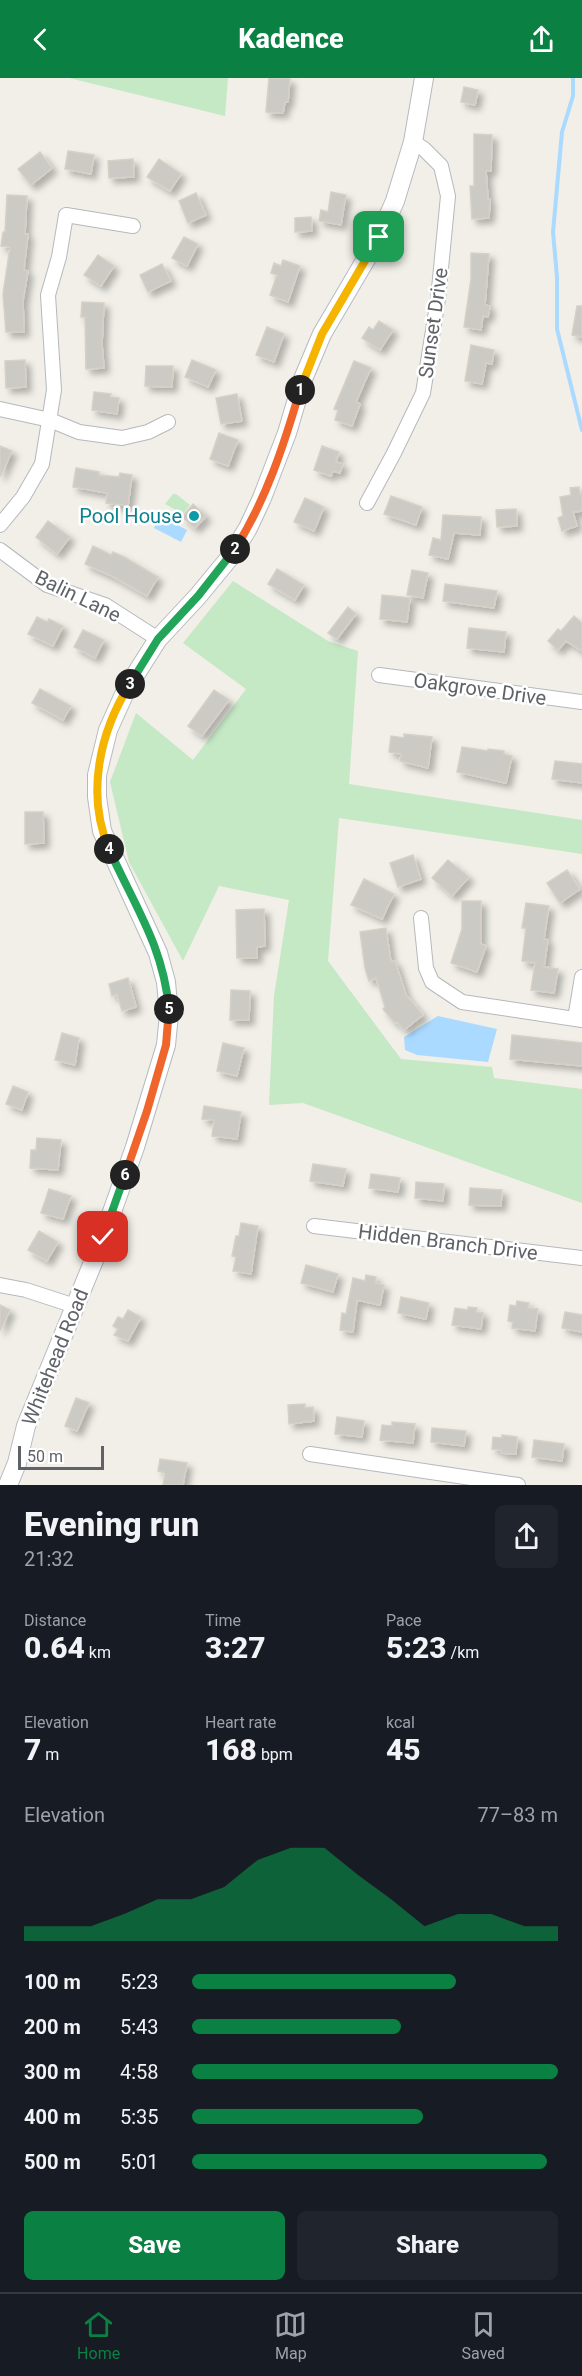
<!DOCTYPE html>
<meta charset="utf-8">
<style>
:root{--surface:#171b24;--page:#20242c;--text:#f1f3f6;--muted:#9ea1a6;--line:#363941;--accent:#0b8043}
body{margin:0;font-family:Roboto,sans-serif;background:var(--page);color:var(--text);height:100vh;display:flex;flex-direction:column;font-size:22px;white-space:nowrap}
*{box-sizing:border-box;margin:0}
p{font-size:20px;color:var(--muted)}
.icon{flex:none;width:33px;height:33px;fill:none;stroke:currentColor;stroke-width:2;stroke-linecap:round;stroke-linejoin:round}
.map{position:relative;height:1407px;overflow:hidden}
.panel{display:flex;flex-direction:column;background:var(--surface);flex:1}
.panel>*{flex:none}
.scale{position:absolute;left:18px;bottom:15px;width:86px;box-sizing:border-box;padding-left:6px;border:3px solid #5f6368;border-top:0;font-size:16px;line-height:21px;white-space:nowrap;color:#5f6368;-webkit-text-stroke:4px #fff;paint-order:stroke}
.pin{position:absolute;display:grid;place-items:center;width:51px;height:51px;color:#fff;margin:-26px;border-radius:12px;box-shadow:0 3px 9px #0006}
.km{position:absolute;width:30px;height:30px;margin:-15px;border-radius:50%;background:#222;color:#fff;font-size:16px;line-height:30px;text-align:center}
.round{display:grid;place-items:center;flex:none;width:63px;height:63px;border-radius:9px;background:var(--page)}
.headline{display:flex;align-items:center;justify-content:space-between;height:102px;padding:0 24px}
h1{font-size:33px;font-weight:800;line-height:45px}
.stats{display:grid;grid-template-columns:repeat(3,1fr);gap:9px;height:102px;padding:6px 24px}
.stats div{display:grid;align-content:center}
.stats b{font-size:30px;font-weight:800}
.stats small{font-size:16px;font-weight:400}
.stats p{font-size:16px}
.chart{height:168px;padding:12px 24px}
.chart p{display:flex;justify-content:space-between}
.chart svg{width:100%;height:108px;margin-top:6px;fill:var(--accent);opacity:.7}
.cta{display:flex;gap:12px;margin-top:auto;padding:12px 24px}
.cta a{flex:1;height:69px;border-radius:9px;background:var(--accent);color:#fff;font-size:24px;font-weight:800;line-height:69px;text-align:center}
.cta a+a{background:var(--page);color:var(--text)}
ul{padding:0 24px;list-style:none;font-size:20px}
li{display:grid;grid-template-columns:96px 72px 1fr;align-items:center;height:45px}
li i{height:15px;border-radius:8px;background:var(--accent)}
header{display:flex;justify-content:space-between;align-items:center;height:78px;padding:0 24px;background:var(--accent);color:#fff;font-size:27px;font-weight:800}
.tab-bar{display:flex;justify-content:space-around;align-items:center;height:84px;border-top:2px solid var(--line);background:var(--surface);font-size:16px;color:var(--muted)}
.tab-bar a{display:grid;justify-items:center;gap:3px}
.tab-bar .current{color:var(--accent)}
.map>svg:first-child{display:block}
</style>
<header><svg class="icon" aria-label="back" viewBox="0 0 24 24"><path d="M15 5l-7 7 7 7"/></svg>Kadence<svg class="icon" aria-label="share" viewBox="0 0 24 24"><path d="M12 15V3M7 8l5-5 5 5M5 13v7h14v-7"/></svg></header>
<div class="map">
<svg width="582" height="1407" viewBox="0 0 582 1407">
<defs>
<filter id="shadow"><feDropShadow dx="5" dy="5" stdDeviation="3" flood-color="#0004"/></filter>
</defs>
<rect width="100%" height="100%" fill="#f1efe8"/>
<path fill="#c5e8c5" d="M69 0H228L225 38Z
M173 416H176L190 427 183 436 165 426Z
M233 503 328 563 358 573 349 706 582 742V776L339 740 328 883 401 981 492 989 494 1000 582 1011V1125L303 1025 269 1027 274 918 289 822 219 808 183 883 129 784 110 704 136 635 193 682 246 611 183 565Z"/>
<path fill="#aadaff" d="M154 435 187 452 181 464 154 450 156 445 150 442Z
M438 938 497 951 488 984 417 977 405 972 404 959Z"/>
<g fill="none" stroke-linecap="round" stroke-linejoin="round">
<path stroke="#aadaff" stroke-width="4" d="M573 0V18L562 54 553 154 557 199V251L582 352"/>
</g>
<path fill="#cccac5" stroke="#d6d1c6" stroke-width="1.5" filter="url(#shadow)" d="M269 0 290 1 288 24H285L283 35 266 34Z
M464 9 478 12 475 27 461 24Z
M474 56 492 57 491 93H486L488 121H490L489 140 472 141 470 108H474Z
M68 73 94 77 91 96 65 91Z
M40 74 52 90 31 107 18 91Z
M133 81 134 99 109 100 108 83Z
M159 81 181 96 170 113 147 99Z
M331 114 346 117 341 147 319 143 321 132 328 134Z
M196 115 206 137 188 145 179 123Z
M7 117 27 118 25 156H28L24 192 28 193 23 223 24 254H6L3 216 10 169 1 168 3 154H5Z
M311 139 312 153 295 154V140Z
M184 159 198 166 187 188 172 180Z
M471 175 489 176 485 227 490 228 488 239 483 238 481 252 464 249 471 201Z
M98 177 114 188 101 208 84 197Z
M283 182 300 188 288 224 270 217 277 197 271 195 274 185 281 188Z
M162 186 171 203 148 214 140 197Z
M82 224 104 225 102 266 104 290 86 291 85 239H81Z
M577 228H582V259L572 257Z
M379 243 393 252 380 272 362 260 369 249 373 252Z
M267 249 284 256 274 284 256 277Z
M471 267 494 272 492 286 486 285 482 306 465 303Z
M25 282 26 309 6 310 5 283Z
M192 282 216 292 208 309 185 299Z
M354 283 371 290 356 324 360 326 352 348 335 342 338 332 334 331Z
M146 288H173L172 309 145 308Z
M94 314 111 316 110 319 119 320 117 336 92 332Z
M237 316 242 343 221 346 216 320Z
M219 355 238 362 228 388 210 381Z
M0 368 12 373 0 399Z
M322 368 339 374 336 384 343 386 340 395 333 393 331 398 314 392Z
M76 390 99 394V397L119 399 120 395 132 397 128 428 106 425 107 415 73 409Z
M579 409 580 416H582V433L573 434 577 448 562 453 558 440 563 438 560 419 571 417 570 410Z
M391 418 422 429 416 447 384 436Z
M305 420 324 429 314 453 294 444Z
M193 426 206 438 195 450 182 439Z
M516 431 517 448 497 449 496 432Z
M443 437 481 439 480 457 454 455 448 481 429 477 433 460 441 462Z
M48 443 70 459 57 476 36 459Z
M93 468 111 477 113 474 124 479 158 499 147 518 114 499 85 486Z
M277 491 304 507 295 522 268 506Z
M412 492 428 495 423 520 407 517Z
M445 506 497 513 494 530 443 523Z
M382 517 410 520 407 544 380 541Z
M348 529 356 536 337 561 328 555Z
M574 538 582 545V573L566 563 558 572 548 563 558 551 561 553Z
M37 539 47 544 49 541 63 548 53 568 28 556Z
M469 550 506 554 504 574 467 570Z
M83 552 104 562 95 580 74 569Z
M40 611 71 628 63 642 32 625Z
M214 612 229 622 202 658 188 648Z
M404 656 432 659 428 690 400 683 401 676 389 674 391 658 404 660Z
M462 669 488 673V671L504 673V676L512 678 506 705 457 694Z
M555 683 582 686V705L552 701Z
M25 734H43L44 765 25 766Z
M413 777 421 801 398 809 390 785Z
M448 782 469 799 452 818 432 800Z
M567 792 580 811 560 825 547 805Z
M364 801 394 816 382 841 351 827Z
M462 823H481V866L486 868 477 894 451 885 462 851Z
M526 825 549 828 544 861 548 862 544 889 558 891 554 915 531 912 535 885 522 883 526 850H522Z
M264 831 265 868 257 869V880H237L236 832Z
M386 850 391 884 395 883 406 917 423 937 404 952 397 944 395 945 383 931 385 929 376 900 369 903 365 890 360 854Z
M128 900 136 929 122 933 117 916 112 918 109 906Z
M231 912 250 913 249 942H230Z
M62 955 79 960 75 987 55 982Z
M512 957 582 965V988L510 981Z
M223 965 244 970 237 998 217 993Z
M13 1008 28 1014 22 1032 6 1026Z
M204 1028 241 1034 237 1061 212 1058 214 1042 202 1041Z
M37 1060 61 1062 58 1092 30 1090 31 1072H36Z
M313 1086 346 1091 343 1108 310 1103Z
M371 1096 400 1100 398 1114 369 1110Z
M416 1104 444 1106 443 1123 415 1120Z
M470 1110 502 1112 501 1128 469 1127Z
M49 1111 71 1118 63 1141 41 1135Z
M241 1145 258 1148 251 1196 233 1193 236 1179 232 1178 236 1158H239Z
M39 1153 58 1164 47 1183 28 1172Z
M306 1187 338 1196 333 1214 301 1205Z
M366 1197 376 1199 375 1205 384 1207 380 1227 357 1222 353 1254 340 1252 342 1235 346 1236 353 1200 365 1203Z
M401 1219 429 1225 426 1241 398 1235Z
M517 1223 529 1225 528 1230 538 1231 535 1253 512 1250 513 1244 508 1243 510 1227 516 1228Z
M0 1227 10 1232 0 1253Z
M468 1229 477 1230 476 1234 483 1235 481 1251 452 1247 455 1230 468 1232Z
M128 1232 141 1239 128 1263 114 1257 118 1251 113 1248 118 1239 123 1241Z
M565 1234 582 1237V1254L562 1250Z
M76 1320 89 1325 77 1353 65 1348Z
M305 1326V1330L313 1329 314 1343 289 1346 288 1327Z
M337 1339 364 1343 362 1359 335 1356Z
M392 1344 415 1346 413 1365 380 1362 382 1347 392 1348Z
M432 1350 466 1353 464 1368 431 1364Z
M502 1357 517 1359 516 1376 501 1375V1372L492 1371 493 1359 502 1360Z
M534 1362 564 1366 562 1383 532 1379Z
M160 1381 187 1385 183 1407H163L165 1395 158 1393Z"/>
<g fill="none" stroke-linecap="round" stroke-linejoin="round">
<g stroke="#b5b8bc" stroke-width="16">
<path id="street" d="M0 331 50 342 79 354 122 360 148 354 168 344
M367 425 394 375 423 315 438 221 448 118 441 88 424 71 413 64
M0 447 23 419 42 386 54 312 48 217 59 179 66 137 133 148
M0 472 47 507 105 527 158 561
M379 597 582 624
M421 840 426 890 432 904 462 924 582 942
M575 941 582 899
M314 1148 582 1180
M0 1207 26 1212 75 1228
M310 1376 518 1407"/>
</g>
<g stroke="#b6babf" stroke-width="20">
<path id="secondary" d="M8 1407 17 1385 26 1348 101 1165 135 1069 166 967 169 937 166 904 158 875 102 753 97 719V697L108 652 127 610 158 561 198 518 231 478 248 450 262 420 287 355 303 301 322 256 379 159 395 123 413 64 424 0"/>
</g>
<use href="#street" stroke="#fff" stroke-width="14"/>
<use href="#secondary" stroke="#fff" stroke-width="18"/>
</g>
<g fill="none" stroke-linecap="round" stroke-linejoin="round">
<g stroke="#fff" stroke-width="12">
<path id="split-1" d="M300 312 322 256 379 159"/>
</g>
<g stroke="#fff" stroke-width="12">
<path id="split-2" d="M235 471C266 422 284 367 300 312"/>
</g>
<g stroke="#fff" stroke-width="12">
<path id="split-3" d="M130 606 158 561 198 518 235 471"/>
</g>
<g stroke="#fff" stroke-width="12">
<path id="split-4" d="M109 771C86 717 99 655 130 606"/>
</g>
<g stroke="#fff" stroke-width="12">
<path id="split-5" d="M109 771C134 827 163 867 169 931"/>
</g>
<g stroke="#fff" stroke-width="12">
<path id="split-6" d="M125 1097 147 1033 166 967 169 931"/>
</g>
<g stroke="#fff" stroke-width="12">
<path id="split-7" d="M103 1159 125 1097"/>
</g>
<use href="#split-1" stroke="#f5b400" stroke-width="8"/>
<use href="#split-2" stroke="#f0652b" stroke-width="8"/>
<use href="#split-3" stroke="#22a559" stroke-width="8"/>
<use href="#split-4" stroke="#f5b400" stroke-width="8"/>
<use href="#split-5" stroke="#22a559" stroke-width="8"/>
<use href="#split-6" stroke="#f0652b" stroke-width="8"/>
<use href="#split-7" stroke="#22a559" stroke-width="8"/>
</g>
<circle fill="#0f9aa8" stroke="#fff" stroke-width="2" cx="194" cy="438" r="6"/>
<g text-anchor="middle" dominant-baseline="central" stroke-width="5" stroke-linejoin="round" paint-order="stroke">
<g font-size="20" fill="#5f6368" stroke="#fff">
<text transform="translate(433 245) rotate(-82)">Sunset Drive</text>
<text transform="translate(78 518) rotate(26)">Balin Lane</text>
<text transform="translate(480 611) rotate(8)">Oakgrove Drive</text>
<text transform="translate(448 1164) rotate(7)">Hidden Branch Drive</text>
<text transform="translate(55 1279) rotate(-68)">Whitehead Road</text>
</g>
<g font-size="20" fill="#0d838f" stroke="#fff" text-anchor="end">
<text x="182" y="438">Pool House</text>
</g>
</g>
</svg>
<div class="scale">50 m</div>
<div class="pin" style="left:379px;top:159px;background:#1e9e55"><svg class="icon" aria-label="arrive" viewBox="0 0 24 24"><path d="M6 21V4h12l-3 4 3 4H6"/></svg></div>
<div class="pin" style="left:103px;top:1159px;background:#d93025"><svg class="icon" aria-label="check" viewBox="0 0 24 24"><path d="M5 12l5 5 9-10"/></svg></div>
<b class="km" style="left:300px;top:312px">1</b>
<b class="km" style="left:235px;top:471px">2</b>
<b class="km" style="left:130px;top:606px">3</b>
<b class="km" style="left:109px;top:771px">4</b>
<b class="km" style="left:169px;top:931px">5</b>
<b class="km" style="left:125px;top:1097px">6</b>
</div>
<section class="panel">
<div class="headline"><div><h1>Evening run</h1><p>21:32</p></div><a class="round"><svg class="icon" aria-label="share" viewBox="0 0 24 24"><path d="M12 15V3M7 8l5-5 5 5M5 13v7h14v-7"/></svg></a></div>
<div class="stats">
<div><p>Distance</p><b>0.64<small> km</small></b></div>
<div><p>Time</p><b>3:27</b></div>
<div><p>Pace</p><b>5:23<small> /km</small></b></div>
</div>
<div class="stats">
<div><p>Elevation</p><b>7<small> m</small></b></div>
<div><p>Heart rate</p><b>168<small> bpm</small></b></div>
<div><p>kcal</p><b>45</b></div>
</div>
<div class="chart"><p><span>Elevation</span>77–83 m</p>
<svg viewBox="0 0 160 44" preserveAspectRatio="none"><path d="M0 44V38L10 38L20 38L30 33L40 27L50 27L60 22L70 11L80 6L90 6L100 17L110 27L120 38L130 33L140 33L150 38L160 38V44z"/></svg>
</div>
<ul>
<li><b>100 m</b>5:23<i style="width:72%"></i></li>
<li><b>200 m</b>5:43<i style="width:57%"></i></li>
<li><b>300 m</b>4:58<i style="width:100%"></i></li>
<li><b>400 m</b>5:35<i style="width:63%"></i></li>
<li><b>500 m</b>5:01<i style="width:97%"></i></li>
</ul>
<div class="cta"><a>Save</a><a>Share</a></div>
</section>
<nav class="tab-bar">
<a class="current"><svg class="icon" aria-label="home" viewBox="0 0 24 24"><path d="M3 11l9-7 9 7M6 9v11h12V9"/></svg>Home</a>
<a><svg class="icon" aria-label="map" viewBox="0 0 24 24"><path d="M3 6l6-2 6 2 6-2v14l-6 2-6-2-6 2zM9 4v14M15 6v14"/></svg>Map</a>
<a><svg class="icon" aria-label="saved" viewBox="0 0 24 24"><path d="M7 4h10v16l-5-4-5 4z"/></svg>Saved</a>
</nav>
